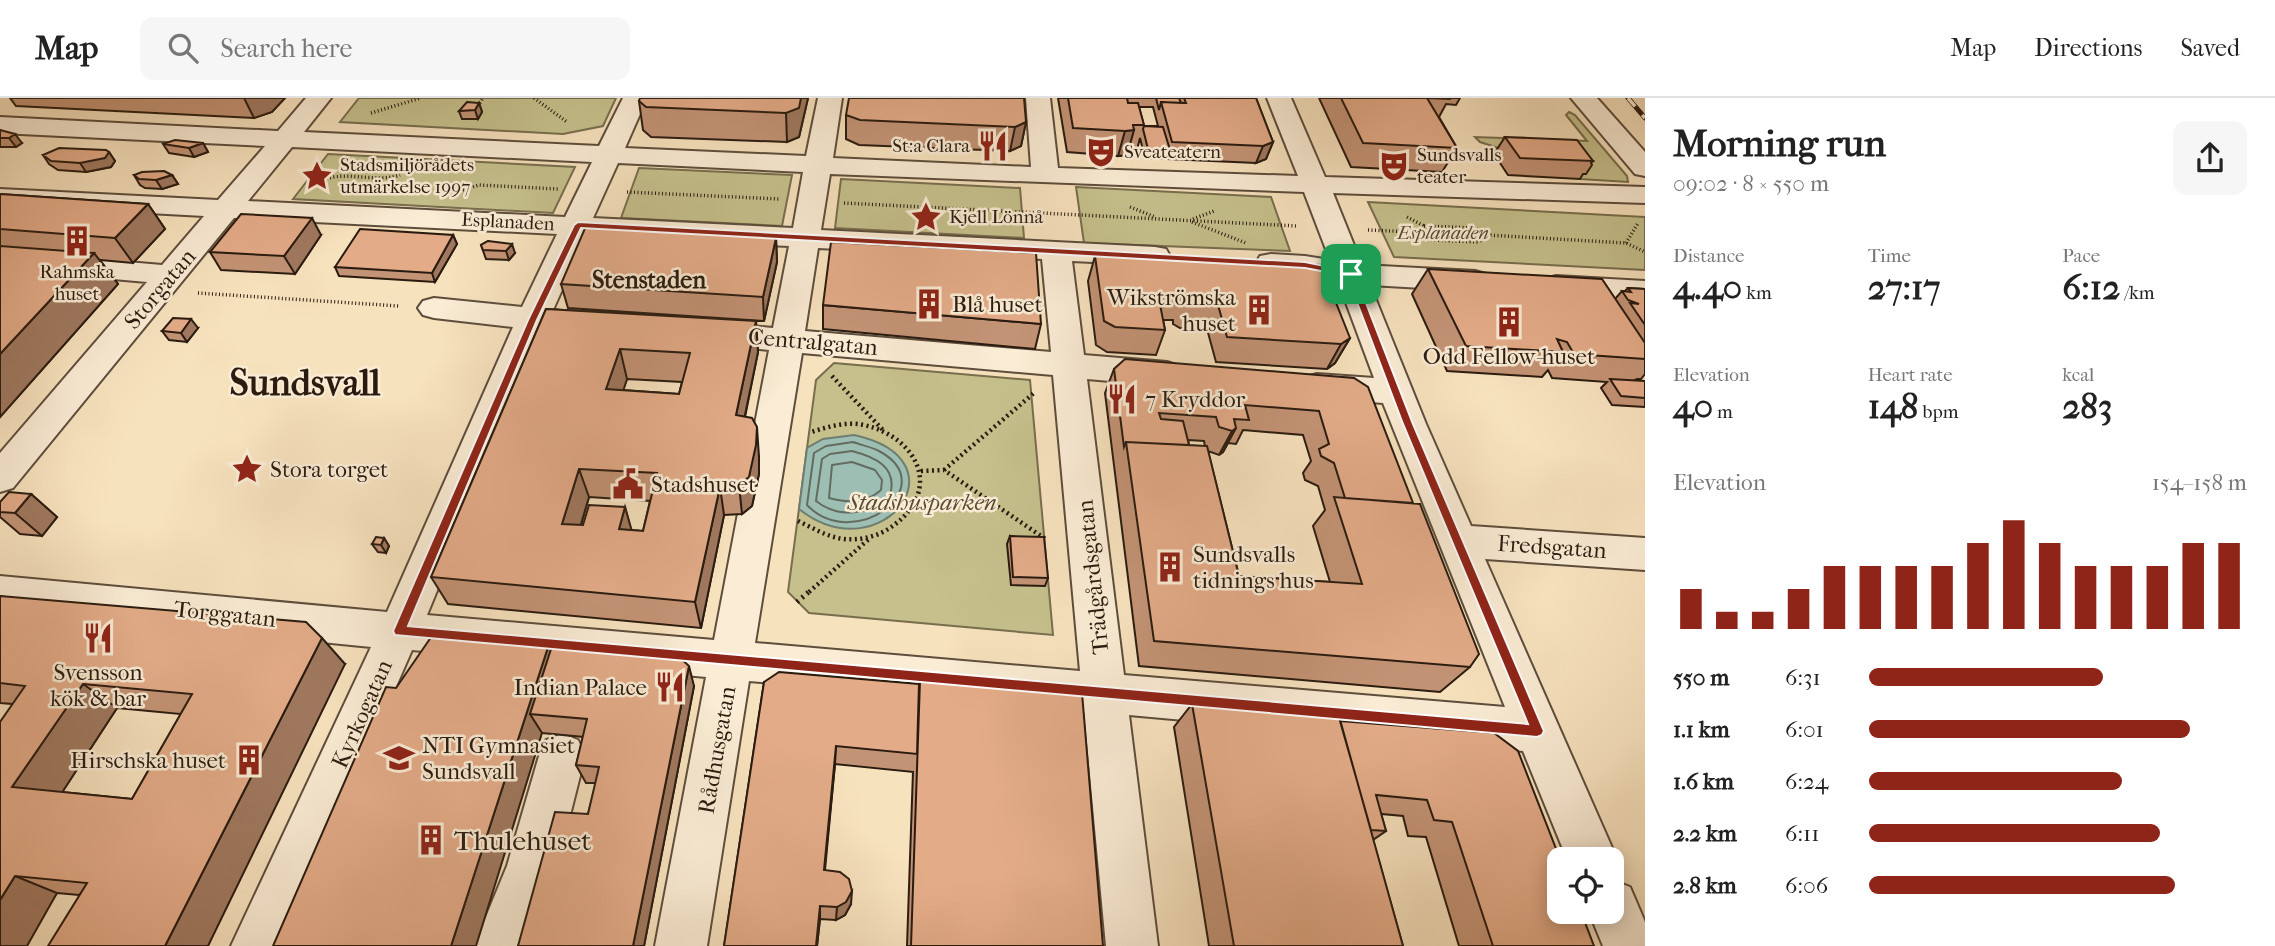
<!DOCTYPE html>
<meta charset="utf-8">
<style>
:root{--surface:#fff;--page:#f6f6f6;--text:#222;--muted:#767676;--line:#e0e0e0;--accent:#8f2418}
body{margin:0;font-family:"IM FELL French Canon",serif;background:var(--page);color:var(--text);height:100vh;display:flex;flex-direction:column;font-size:26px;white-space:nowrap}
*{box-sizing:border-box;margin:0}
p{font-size:23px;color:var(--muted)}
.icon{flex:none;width:38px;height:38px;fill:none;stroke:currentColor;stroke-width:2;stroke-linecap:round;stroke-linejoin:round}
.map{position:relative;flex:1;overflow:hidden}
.drawer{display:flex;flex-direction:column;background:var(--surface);width:630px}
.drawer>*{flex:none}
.fabs{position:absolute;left:1547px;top:749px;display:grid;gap:14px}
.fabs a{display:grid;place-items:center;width:77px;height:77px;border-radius:14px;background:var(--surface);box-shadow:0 4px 18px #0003;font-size:35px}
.pin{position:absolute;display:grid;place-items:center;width:60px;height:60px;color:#fff;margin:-30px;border-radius:14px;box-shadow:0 4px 10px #0006}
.round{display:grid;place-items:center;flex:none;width:74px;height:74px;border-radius:14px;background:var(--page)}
.overview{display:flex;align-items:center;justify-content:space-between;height:119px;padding:0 28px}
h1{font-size:38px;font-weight:700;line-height:52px}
.stats{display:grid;grid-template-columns:repeat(3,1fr);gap:10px;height:119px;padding:7px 28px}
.stats div{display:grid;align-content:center}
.stats b{font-size:35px;font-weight:700}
.stats small{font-size:19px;font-weight:400}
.stats p{font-size:19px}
.chart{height:196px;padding:14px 28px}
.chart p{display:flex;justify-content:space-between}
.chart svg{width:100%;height:126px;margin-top:7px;stroke:var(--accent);stroke-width:6}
ul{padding:0 28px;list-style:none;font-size:23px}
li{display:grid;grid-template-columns:112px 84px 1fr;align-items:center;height:52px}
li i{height:18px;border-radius:9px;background:var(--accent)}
header{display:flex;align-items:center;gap:42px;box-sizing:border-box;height:98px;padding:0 35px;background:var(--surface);border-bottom:2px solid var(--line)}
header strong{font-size:33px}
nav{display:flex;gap:38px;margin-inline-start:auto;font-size:24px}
.search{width:490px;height:63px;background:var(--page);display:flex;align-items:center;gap:18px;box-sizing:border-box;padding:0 24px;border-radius:14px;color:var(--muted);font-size:26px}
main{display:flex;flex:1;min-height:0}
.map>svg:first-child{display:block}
</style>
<header>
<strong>Map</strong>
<div class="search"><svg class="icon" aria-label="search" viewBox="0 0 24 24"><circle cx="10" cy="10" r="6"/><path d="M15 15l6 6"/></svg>Search here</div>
<nav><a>Map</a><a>Directions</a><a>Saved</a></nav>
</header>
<main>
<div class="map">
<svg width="1645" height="848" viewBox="0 0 1645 848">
<rect width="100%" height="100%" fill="#f7e2be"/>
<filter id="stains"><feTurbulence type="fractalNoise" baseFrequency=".00286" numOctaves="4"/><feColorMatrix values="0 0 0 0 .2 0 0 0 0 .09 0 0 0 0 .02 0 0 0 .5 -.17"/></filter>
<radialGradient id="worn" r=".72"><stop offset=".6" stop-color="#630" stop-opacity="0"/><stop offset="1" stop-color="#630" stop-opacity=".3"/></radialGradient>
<path fill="#c5c08c" stroke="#786e4e" stroke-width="2" d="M359 0H616L603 28 563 36 340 24Z
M1569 14 1575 17 1627 78 1628 84 1580 81 1576 75 1480 44 1475 39 1587 43 1566 17Z
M328 56 575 69 553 115 293 101Z
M639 70 792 77 782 128 621 120Z
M841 81 1020 90 1024 140 835 130Z
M1076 89 1271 99 1290 153 1084 145Z
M1368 104 1645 119V172L1394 159Z
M834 265 1030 282 1053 537 809 515 788 494 816 282Z"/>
<path fill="#9dbeb2" stroke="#6f7d71" stroke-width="2" d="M854 337C969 362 881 476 799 411L807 350 823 341Z"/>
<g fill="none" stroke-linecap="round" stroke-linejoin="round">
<path stroke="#646c61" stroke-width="2" d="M853 344C861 347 871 349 879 353 944 388 854 456 807 407L814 355 826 348Z
M852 353C875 359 898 369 890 397 869 417 839 421 816 403L822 361 830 356Z
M852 364 875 372 882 382 881 392C865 406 848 405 829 400L832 367Z"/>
<g stroke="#5d4d3c" stroke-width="4">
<path id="minor" d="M306 0H331L304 34 599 48 623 0H647L625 50 806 58 818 0H842L833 60 1031 69 1026 0H1050L1058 70 1298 78 1267 0H1291L1325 79 1645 89V105L1333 95 1362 167 1475 173 1486 176 1490 183 1486 190 1475 193 1370 187 1426 326 1471 428 1645 440V472L1485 461 1617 761 1612 773V761H1567L1523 653 1129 617 1158 848H1106L1084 613 749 583 707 848H655L706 579 412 552 283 848H231L371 549 0 512V478L387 514 513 229 434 220 423 217 418 210 423 203 434 200 522 209 557 136 234 120 13 390 0 394V355L147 184 0 171V153L162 167 204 118 0 107V91L218 102 265 48 0 35V19L278 33ZM292 49 592 64 565 119 248 103ZM618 65 803 74 793 130 593 120ZM830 76 1304 94 1330 162 1305 158 1271 156 1260 158 1256 165 1260 172C1285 178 1312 178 1338 183L1374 280 1317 276 1305 279 1300 288 1305 297 1317 300 1383 305 1505 609 1124 577 1087 281 1167 288 1179 284 1184 276 1179 268 1167 264 1084 257 1072 163 1155 167 1166 165 1170 158 1166 151 1155 149 821 132ZM586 138 789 148 773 230 704 224 693 227 688 235 693 243 769 252 714 542 427 517 544 232 595 238 606 235 611 227 606 219 553 212ZM818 150 1042 161 1051 254 805 233ZM802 255 1053 277 1080 573 755 545Z
M1571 0H1597L1645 54V78L1635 76Z
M1556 178 1645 183V203L1545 195 1541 188 1545 181Z
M562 636 578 642 585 658 557 769 526 848H474L507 768 539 658 546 642Z
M1612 782 1630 789 1645 824V848H1603L1589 814H1612Z"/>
</g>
<path stroke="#2a1b10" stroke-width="3.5" stroke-dasharray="1 2.5" stroke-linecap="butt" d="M534 0 567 24
M476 11 483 0
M371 15 421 0
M317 85C341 70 373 86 400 77
M463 92 479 87 558 91
M627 94 779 101
M844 105 1297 128
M1130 109 1155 119
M1407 119 1424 128
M1193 121 1214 113
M1192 124 1246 145
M1424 128 1475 130 1487 137 1479 144 1431 142 1416 134Z
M1368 132 1416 134
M1487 137 1626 145 1645 154
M1626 145 1638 125
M198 195 399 208"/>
<path stroke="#2a1b10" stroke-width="4.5" stroke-dasharray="2 3.5" stroke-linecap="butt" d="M832 278 883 332
M944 372 1034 295
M921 373 944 372 1047 442
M798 423C811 429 824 437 838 440 856 444 879 439 894 427 943 391 917 339 864 327 846 323 828 329 811 334
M809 494 870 440"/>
<path stroke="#2a1b10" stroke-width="5" stroke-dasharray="2 4.5" stroke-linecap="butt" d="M797 504 811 492"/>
<use href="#minor" fill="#faecd5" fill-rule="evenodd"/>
<g stroke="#2a1b10" stroke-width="5">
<path id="rail" d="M1628 0 1645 20"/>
</g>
<use href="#rail" stroke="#faecd5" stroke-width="3.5" stroke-dasharray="11" stroke-linecap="butt"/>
</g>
<path fill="#c39375" stroke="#2a1b10" stroke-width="2" fill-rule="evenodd" d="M10 0H285L272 14 254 20 16 8Z
M808 0 799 39 787 44 651 39 643 32 639 3Z
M1058 0H1256L1273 44 1266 61 1256 65 1145 60 1140 40 1137 52 1128 51 1127 57 1118 58 1067 54ZM1139 9H1153L1158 28H1144Z
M1319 0H1460L1456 7 1446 6 1439 19 1457 50 1442 74 1351 69Z
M479 5 482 14 478 21H462L459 13Z
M846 17 1026 24 1021 48 1010 53 859 47 846 41Z
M0 32 22 45 16 49H0Z
M1505 39 1593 63 1591 65 1592 67 1586 76H1583L1580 81 1508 77 1494 56Z
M203 45 208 54 194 59 169 55 163 46Z
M109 54 115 63 111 69 86 74 58 72 49 66 43 57Z
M134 77H172L178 86 162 91 145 90 140 87Z
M0 96 148 106 165 131 133 165 100 162 118 186 0 319Z
M321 137 295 176 221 172 210 154Z
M453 137 457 146 435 184 339 178 335 169Z
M776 140 777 164 764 223 568 210 561 186Z
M488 143 515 155 509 162 486 161 481 147Z
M1095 158 1350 240 1335 265 1327 271 1216 264 1207 231 1180 230 1173 226V222H1163L1165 232 1156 257 1107 254 1096 247 1088 183Z
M1428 171 1615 201 1622 193H1625L1628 190 1645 191V276L1641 281H1637L1635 282 1645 283V309L1612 307 1601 290 1607 284 1552 280 1548 272 1542 279 1447 273 1412 196Z
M823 207 1041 226 1035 251 823 231Z
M546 211 756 223 758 254 745 319 759 359V376L752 408 742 416 724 417 701 530 448 506 431 479ZM627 281 682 284 679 296 623 292ZM589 399 650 403 643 433 631 432 625 409 581 427Z
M198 230 187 244 169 242 162 233Z
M1114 271 1354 280 1470 569 1440 594 1139 568 1105 295ZM1243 332 1303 337 1311 363 1303 375 1305 382 1318 388 1325 412 1313 428 1330 484 1239 478 1208 353 1219 357 1223 354 1228 345 1236 346ZM1188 342 1204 343 1205 348 1189 347Z
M31 396 57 419 42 438 20 436 0 419V404Z
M1010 438 1048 480 1045 488 1011 487 1007 446Z
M384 440 389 448 386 455 378 454 372 446Z
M0 498 345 566 79 797 57 795 0 848 12 606 0 605ZM117 610 181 616 132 701 62 694Z
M550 543 552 548 694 588 644 848H518L588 716 596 685H586L576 667 583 639 542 635 396 590Z
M920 582 1103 848H907L913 673V674L835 666 825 772 851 806 845 817 836 822 820 821 817 848H724L764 584 919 586Z
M1192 606 1340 623 1594 848H1459L1426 739 1408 738 1403 718 1381 716 1386 733 1373 742 1403 848H1209L1174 629Z"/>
<path fill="#9f785f" stroke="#2a1b10" stroke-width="2" d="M244 0H285L272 14 254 20Z
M801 0H808L799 39 787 44 786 15Z
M479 5 482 14 478 21 475 12Z
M1026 24 1021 48 1010 53 1015 29Z
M1134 32 1127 57 1118 58 1125 33Z
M15 36 22 45 16 49 9 40Z
M1273 44 1266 61 1256 65 1263 48Z
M203 45 208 54 194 59 189 50Z
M109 54 115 63 111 69 86 74 80 65Z
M172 77 178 86 162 91 156 82Z
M148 106 165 131 133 165 115 140Z
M312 120 321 137 295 176 284 158Z
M453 137 457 146 435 184 432 175Z
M776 140 777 164 764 223 763 199Z
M512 146 515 155 509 162 506 153Z
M94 155 118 186 0 319V256Z
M191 221 198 230 187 244 181 235Z
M756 223 758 254 739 346 736 317Z
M1350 240 1335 265 1327 271 1341 246Z
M620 251 627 281 614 321 606 291Z
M757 329 759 359V376L752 408 742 416 739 387Z
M1236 330 1223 354 1219 357 1232 333Z
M579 371 589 399 573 453 562 426Z
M720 389 724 417 701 530 695 504Z
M31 396 57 419 42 438 15 415Z
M625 409 633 437 619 431Z
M384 440 389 448 386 455 381 447Z
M322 540 345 566 208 848H165Z
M550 543 562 568 530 616 542 635 476 848H451Z
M689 568 694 588 644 848H633Z
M83 586 117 610 52 710 12 689Z
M836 648 835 666 823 786 824 772Z
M15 778 57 795 27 848H0V802Z
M852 793 851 806 845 817 836 822 837 809Z
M820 808V821L817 848H816Z"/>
<path fill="#e3ab88" stroke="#2a1b10" stroke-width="2" fill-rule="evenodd" d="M640 0H801L799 10 786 15 646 9 639 3Z
M849 0H1024L1026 24 1015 29 860 22 846 17Z
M1068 0H1127L1128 5H1138L1144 27H1133L1134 32 1125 33 1073 30Z
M1156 0H1179L1181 5 1161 4 1159 12Z
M1184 0H1256L1273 44 1263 48 1172 44 1161 4 1186 5Z
M1341 0H1448L1449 1 1427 0 1457 50 1363 45Z
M467 4 479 5 475 12 459 13Z
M1144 28 1163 29 1170 52 1148 51 1143 31Z
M0 32 15 36 9 40H0Z
M1505 39 1577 42 1593 63 1520 60Z
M175 42 203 45 189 50 163 46Z
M59 50 106 52 109 54 105 60 80 65 51 63 43 57Z
M164 73 172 77 156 82 139 81 134 77 142 74Z
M0 96 148 106 115 140 0 131Z
M241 116 312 120 284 158 210 154Z
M586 128 776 140 763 199 561 186Z
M360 131 453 137 432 175 335 169Z
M488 143 512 146 506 153 483 152 481 147Z
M831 144 1036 155 1041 226 823 207Z
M0 148 94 155 0 256Z
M1102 154 1321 167 1350 240 1341 246 1227 239 1218 207 1190 205 1183 201 1182 197 1158 196 1165 232 1115 229 1104 223 1095 158Z
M1428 171 1602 181 1645 245V261L1574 256 1567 244 1557 241 1563 254 1466 248Z
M1628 190 1645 191V227L1630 205 1639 206 1628 202 1622 193 1631 194Z
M546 211 756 223 736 317 752 320 757 329 756 347 749 379 739 387 720 389 695 504 431 479ZM620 251 690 255 679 296 606 291ZM579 371 657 375 643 433 619 431 625 409 589 407 583 427 562 426Z
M173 220 191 221 181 235 162 233Z
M1125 261 1354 280 1368 289 1413 405 1345 400 1334 365 1321 358 1319 351 1329 346 1319 313 1245 307 1249 322 1234 321 1236 330 1232 333 1219 329 1216 319 1159 315 1161 321 1183 323 1189 347 1126 344 1124 349 1114 271Z
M1610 281 1645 283V300L1621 298Z
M1126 344 1207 348 1239 478 1362 486 1334 399 1420 406 1479 556 1470 569 1154 543Z
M9 394 31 396 15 415 0 414V404Z
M1010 438 1044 439 1048 480 1013 479Z
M376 439 384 440 381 447 372 446Z
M0 498 306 524 322 540 165 848H48L87 785 15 778 0 802V624L25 588 0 585ZM83 586 192 596 132 701 12 689Z
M436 532 550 543 451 848H273L386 589 396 590Z
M552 548 677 557 689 568 633 848H518L555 714 588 716 599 669 576 667 587 621 530 616Z
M779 574 919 586 917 656 836 648 824 772 840 774 849 781 852 793 846 804 837 809 820 808 816 848H724L764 584Z
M920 582 1082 595 1103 848H911Z
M1192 606 1339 618 1403 848H1234Z
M1340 623 1494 635 1518 653 1560 761 1559 814H1581L1594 848H1493L1452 724 1434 722 1427 702 1376 697 1386 733 1371 732Z"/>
<path fill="#8f2418" stroke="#fff" stroke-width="2" fill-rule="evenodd" d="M578 124 1305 164 1354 174 1413 326 1544 633 1542 637 1537 639 395 537 393 533 528 222 574 127ZM581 130 1305 170 1347 178 1403 326 1528 626 408 528 537 222Z"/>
<defs>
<g id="restaurant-bare" transform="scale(2.415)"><path d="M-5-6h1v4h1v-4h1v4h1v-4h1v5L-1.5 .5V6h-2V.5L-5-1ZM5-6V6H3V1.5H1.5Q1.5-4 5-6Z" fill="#8f2418" stroke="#faecd5" stroke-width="2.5" paint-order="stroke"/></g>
<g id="theatre-bare" transform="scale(2.415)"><path d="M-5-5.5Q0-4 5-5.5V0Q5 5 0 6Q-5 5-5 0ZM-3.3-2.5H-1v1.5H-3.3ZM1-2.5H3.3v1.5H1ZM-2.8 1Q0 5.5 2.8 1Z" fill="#8f2418" stroke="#faecd5" stroke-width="2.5" paint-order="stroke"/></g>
<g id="sight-bare" transform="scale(2.415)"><path d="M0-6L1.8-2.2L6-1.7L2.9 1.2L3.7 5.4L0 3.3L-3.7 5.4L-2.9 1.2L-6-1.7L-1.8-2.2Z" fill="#8f2418" stroke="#faecd5" stroke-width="2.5" paint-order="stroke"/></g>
<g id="building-bare" transform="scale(2.415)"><path d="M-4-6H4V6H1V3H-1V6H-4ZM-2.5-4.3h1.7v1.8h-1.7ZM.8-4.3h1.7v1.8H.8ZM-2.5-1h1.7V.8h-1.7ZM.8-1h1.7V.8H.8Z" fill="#8f2418" stroke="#faecd5" stroke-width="2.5" paint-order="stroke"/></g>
<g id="civic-bare" transform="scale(2.415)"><path d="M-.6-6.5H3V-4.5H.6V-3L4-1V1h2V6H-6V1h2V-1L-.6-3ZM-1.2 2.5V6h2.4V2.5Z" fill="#8f2418" stroke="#faecd5" stroke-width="2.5" paint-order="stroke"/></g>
<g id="school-bare" transform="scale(2.415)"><path d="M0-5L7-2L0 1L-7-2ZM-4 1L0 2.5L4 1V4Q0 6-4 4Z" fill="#8f2418" stroke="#faecd5" stroke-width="2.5" paint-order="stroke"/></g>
</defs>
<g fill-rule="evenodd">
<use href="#restaurant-bare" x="993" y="48"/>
<use href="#theatre-bare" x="1101" y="54"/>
<use href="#theatre-bare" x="1394" y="68"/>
<use href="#sight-bare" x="317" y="78"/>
<use href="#sight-bare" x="926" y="119"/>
<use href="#building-bare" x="77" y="143"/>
<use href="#building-bare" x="929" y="206"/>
<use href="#building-bare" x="1259" y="212"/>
<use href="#building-bare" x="1509" y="224"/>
<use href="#restaurant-bare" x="1122" y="301"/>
<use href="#sight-bare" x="247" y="371"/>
<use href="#civic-bare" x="628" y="386"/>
<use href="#building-bare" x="1170" y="469"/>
<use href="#restaurant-bare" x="98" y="540"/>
<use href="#restaurant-bare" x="670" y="589"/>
<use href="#school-bare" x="399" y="660"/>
<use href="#building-bare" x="249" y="662"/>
<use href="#building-bare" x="431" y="742"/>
</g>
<g text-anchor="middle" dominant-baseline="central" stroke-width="5" stroke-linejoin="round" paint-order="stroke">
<g font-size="19" fill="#2a1b10" stroke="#faecd5" text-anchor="start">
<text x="970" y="48" text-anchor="end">St:a Clara</text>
<text x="1124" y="54">Sveateatern</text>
<text x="1417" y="57">Sundsvalls<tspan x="1417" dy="22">teater</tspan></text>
<text x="340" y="67">Stadsmiljörådets<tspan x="340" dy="22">utmärkelse 1997</tspan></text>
<text x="949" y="119">Kjell Lönnå</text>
<text x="77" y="174" text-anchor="middle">Rahmska<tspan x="77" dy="22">huset</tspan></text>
</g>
<g font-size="19" fill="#2a1b10" stroke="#faecd5">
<text transform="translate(508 124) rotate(3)">Esplanaden</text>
</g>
<g font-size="19" font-style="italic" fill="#584d35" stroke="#faecd5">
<text x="1443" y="135">Esplanaden</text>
</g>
<g font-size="23" fill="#2a1b10" stroke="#faecd5">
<text transform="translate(160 191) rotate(-50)">Storgatan</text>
<text transform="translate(813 244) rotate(5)">Centralgatan</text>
<text transform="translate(1552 449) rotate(4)">Fredsgatan</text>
<text transform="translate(1093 479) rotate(-96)">Trädgårdsgatan</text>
<text transform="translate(225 516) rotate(6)">Torggatan</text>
<text transform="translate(362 616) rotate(-66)">Kyrkogatan</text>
<text transform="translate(717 652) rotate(-80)">Rådhusgatan</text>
</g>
<g font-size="23" fill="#2a1b10" stroke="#faecd5" text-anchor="start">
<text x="1236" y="199" text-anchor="end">Wikströmska<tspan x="1236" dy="26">huset</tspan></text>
<text x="952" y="206">Blå huset</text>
<text x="1509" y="258" text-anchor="middle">Odd Fellow-huset</text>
<text x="1145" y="301">7 Kryddor</text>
<text x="270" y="371">Stora torget</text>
<text x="651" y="386">Stadshuset</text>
<text x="1193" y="456">Sundsvalls<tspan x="1193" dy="26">tidnings hus</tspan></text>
<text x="98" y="574" text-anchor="middle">Svensson<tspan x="98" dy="26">kök &amp; bar</tspan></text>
<text x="647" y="589" text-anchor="end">Indian Palace</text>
<text x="422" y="647">NTI Gymnasiet<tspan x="422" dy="26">Sundsvall</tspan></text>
<text x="226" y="662" text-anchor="end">Hirschska huset</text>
</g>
<g font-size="23" font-style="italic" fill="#584d35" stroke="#faecd5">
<text x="922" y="404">Stadshusparken</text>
</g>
<g font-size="24" font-weight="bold" fill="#2a1b10" stroke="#faecd5">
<text x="649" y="182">Stenstaden</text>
</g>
<g font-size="28" fill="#2a1b10" stroke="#faecd5" text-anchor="start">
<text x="454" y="742">Thulehuset</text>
</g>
<g font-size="37" font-weight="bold" fill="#2a1b10" stroke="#faecd5">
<text x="305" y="285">Sundsvall</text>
</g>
</g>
<rect width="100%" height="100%" filter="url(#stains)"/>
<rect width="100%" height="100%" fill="url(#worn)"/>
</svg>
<div class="fabs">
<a><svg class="icon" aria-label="locate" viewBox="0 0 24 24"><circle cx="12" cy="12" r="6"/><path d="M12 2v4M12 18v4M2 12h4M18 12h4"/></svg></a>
</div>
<div class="pin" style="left:1351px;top:176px;background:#1e9e55"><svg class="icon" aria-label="arrive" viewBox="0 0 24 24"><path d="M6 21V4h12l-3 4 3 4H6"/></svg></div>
</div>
<section class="drawer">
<div class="overview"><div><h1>Morning run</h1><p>09:02 · 8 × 550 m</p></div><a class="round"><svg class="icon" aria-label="share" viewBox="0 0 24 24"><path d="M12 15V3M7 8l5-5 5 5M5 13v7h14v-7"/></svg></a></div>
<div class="stats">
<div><p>Distance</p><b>4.40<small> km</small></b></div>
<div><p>Time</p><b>27:17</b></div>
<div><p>Pace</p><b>6:12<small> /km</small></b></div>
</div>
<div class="stats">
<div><p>Elevation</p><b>40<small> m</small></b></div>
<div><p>Heart rate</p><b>148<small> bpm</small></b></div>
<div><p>kcal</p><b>283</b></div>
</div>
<div class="chart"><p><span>Elevation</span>154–158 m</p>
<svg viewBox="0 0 160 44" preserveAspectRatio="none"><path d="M5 44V30M15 44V38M25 44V38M35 44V30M45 44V22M55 44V22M65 44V22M75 44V22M85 44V14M95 44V6M105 44V14M115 44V22M125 44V22M135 44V22M145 44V14M155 44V14"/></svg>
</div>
<ul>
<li><b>550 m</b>6:31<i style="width:62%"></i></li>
<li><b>1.1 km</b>6:01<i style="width:85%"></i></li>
<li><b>1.6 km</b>6:24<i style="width:67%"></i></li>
<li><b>2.2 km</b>6:11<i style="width:77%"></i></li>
<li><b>2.8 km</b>6:06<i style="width:81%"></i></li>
</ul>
</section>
</main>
